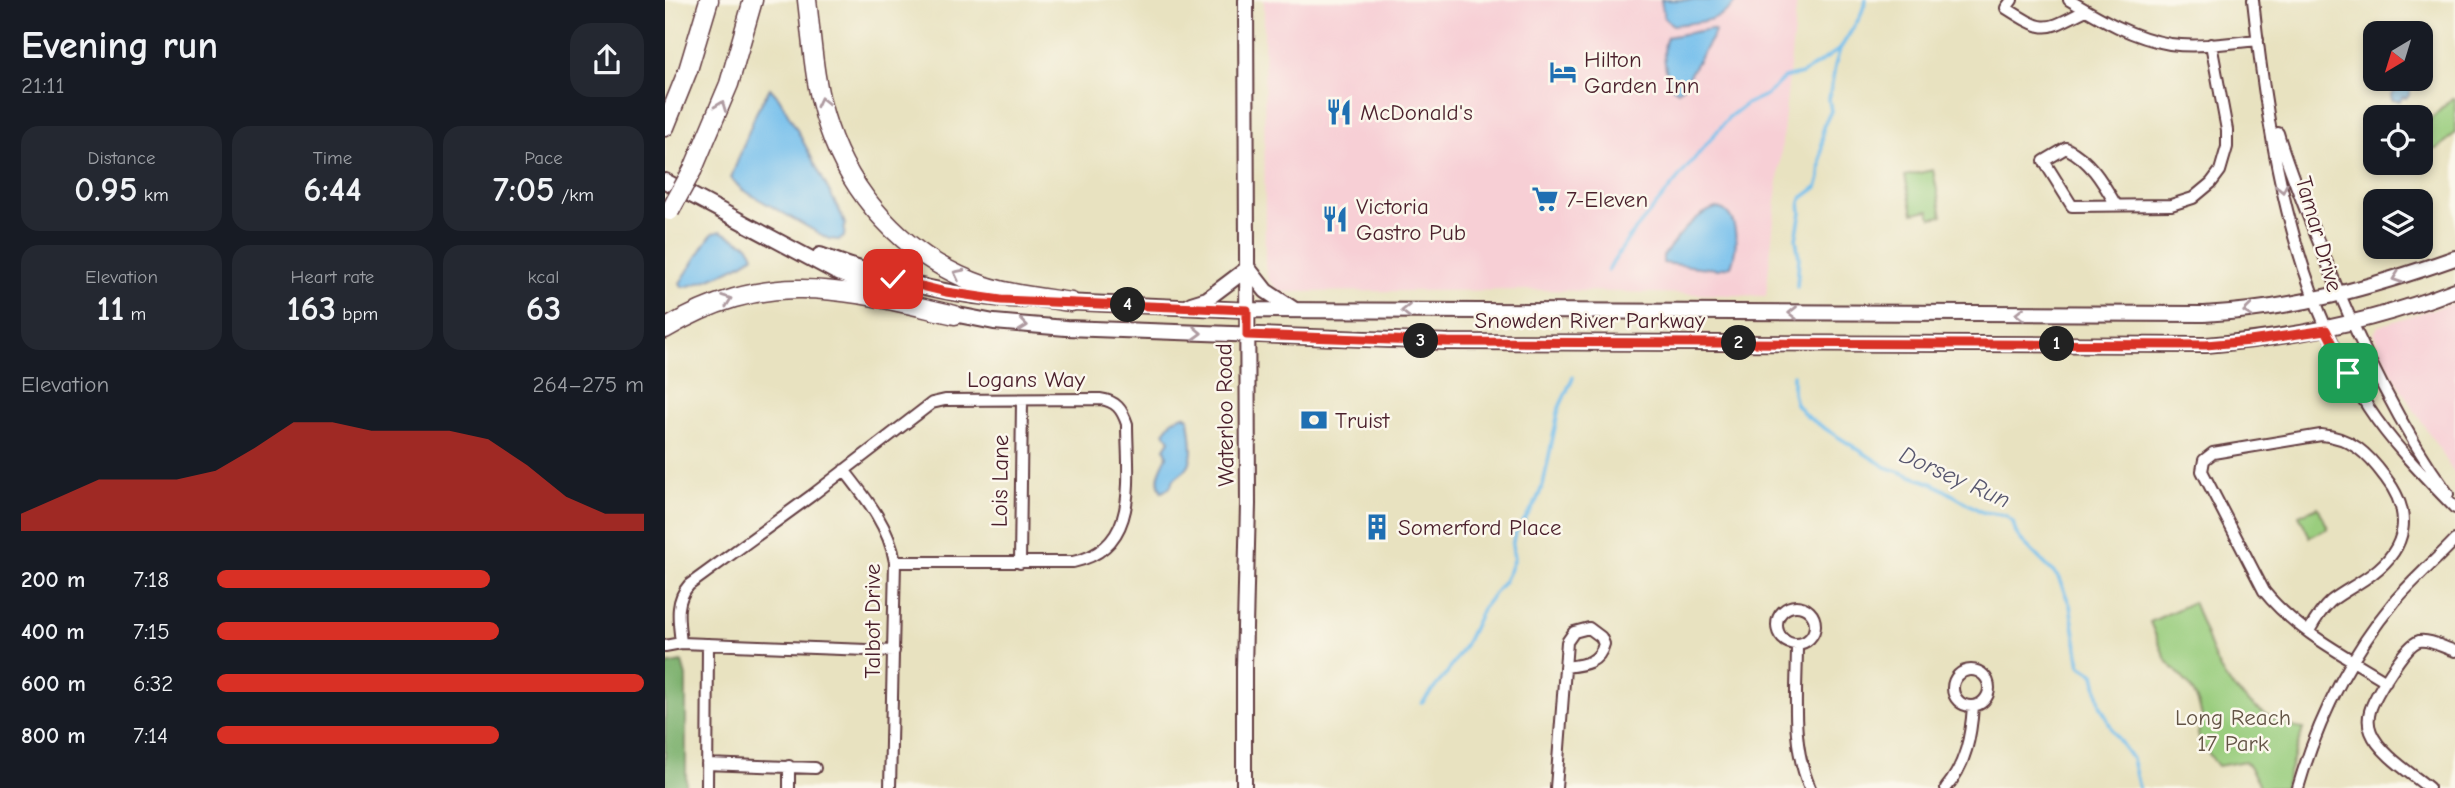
<!DOCTYPE html>
<meta charset="utf-8">
<style>
:root{--surface:#171b24;--page:#242831;--text:#f1f3f6;--muted:#9ea1a6;--accent:#d93025}
body{margin:0;font-family:"Comic Neue",sans-serif;background:var(--page);color:var(--text);height:100vh;display:flex;flex-direction:column;font-size:26px;white-space:nowrap}
*{box-sizing:border-box;margin:0}
p{font-size:23px;color:var(--muted)}
.icon{flex:none;width:38px;height:38px;fill:none;stroke:currentColor;stroke-width:2;stroke-linecap:round;stroke-linejoin:round}
.map{position:relative;flex:1;overflow:hidden}
.details{display:flex;flex-direction:column;background:var(--surface);width:665px}
.details>*{flex:none}
.needle{width:46px;rotate:218deg}
.fabs{position:absolute;left:1698px;top:21px;display:grid;gap:14px}
.fabs a{display:grid;place-items:center;width:70px;height:70px;border-radius:14px;background:var(--surface);box-shadow:0 4px 10px #0003;font-size:35px}
.pin{position:absolute;display:grid;place-items:center;width:60px;height:60px;color:#fff;margin:-30px;border-radius:14px;box-shadow:0 4px 10px #0006}
.km{position:absolute;width:35px;height:35px;margin:-18px;border-radius:50%;background:#222;color:#fff;font-size:19px;line-height:35px;text-align:center}
.round{display:grid;place-items:center;flex:none;width:74px;height:74px;border-radius:21px;background:var(--page)}
.headline{display:flex;align-items:center;justify-content:space-between;height:119px;padding:0 21px}
h1{font-size:38px;font-weight:700;line-height:52px}
.stats{display:grid;grid-template-columns:repeat(3,1fr);gap:10px;height:119px;padding:7px 21px}
.stats div{display:grid;align-content:center;border-radius:18px;background:var(--page);text-align:center}
.stats b{font-size:35px;font-weight:700}
.stats small{font-size:19px;font-weight:400}
.stats p{font-size:19px}
.chart{height:196px;padding:14px 21px}
.chart p{display:flex;justify-content:space-between}
.chart svg{width:100%;height:126px;margin-top:7px;fill:var(--accent);opacity:.7}
ul{padding:0 21px;list-style:none;font-size:23px}
li{display:grid;grid-template-columns:112px 84px 1fr;align-items:center;height:52px}
li i{height:18px;border-radius:9px;background:var(--accent)}
main{display:flex;flex:1;min-height:0}
.map>svg:first-child{display:block}
</style>
<main>
<section class="details">
<div class="headline"><div><h1>Evening run</h1><p>21:11</p></div><a class="round"><svg class="icon" aria-label="share" viewBox="0 0 24 24"><path d="M12 15V3M7 8l5-5 5 5M5 13v7h14v-7"/></svg></a></div>
<div class="stats">
<div><p>Distance</p><b>0.95<small> km</small></b></div>
<div><p>Time</p><b>6:44</b></div>
<div><p>Pace</p><b>7:05<small> /km</small></b></div>
</div>
<div class="stats">
<div><p>Elevation</p><b>11<small> m</small></b></div>
<div><p>Heart rate</p><b>163<small> bpm</small></b></div>
<div><p>kcal</p><b>63</b></div>
</div>
<div class="chart"><p><span>Elevation</span>264–275 m</p>
<svg viewBox="0 0 160 44" preserveAspectRatio="none"><path d="M0 44V38L10 32L20 26L30 26L40 26L50 23L60 15L70 6L80 6L90 9L100 9L110 9L120 12L130 21L140 32L150 38L160 38V44z"/></svg>
</div>
<ul>
<li><b>200 m</b>7:18<i style="width:64%"></i></li>
<li><b>400 m</b>7:15<i style="width:66%"></i></li>
<li><b>600 m</b>6:32<i style="width:100%"></i></li>
<li><b>800 m</b>7:14<i style="width:66%"></i></li>
</ul>
</section>
<div class="map">
<svg width="1790" height="788" viewBox="0 0 1790 788">
<rect width="100%" height="100%" fill="#fbf7ec"/>
<filter id="ink" filterUnits="userSpaceOnUse"><feTurbulence type="fractalNoise" baseFrequency=".0143" numOctaves="2"/><feDisplacementMap in="SourceGraphic" scale="14" xChannelSelector="R" yChannelSelector="G"/><feConvolveMatrix kernelMatrix="1 2 1 2 8 2 1 2 1" color-interpolation-filters="sRGB"/></filter>
<filter id="wash" filterUnits="userSpaceOnUse"><feTurbulence type="fractalNoise" baseFrequency=".00686" numOctaves="4" result="noise"/><feDisplacementMap in="SourceGraphic" scale="28" xChannelSelector="R" yChannelSelector="G"/><feGaussianBlur stdDeviation="1.57" result="paint"/><feColorMatrix in="noise" values="0 0 0 0 0 0 0 0 0 0 0 0 0 0 0 0 0 1.4 0 .05"/><feComposite in="paint" operator="in"/></filter>
<g filter="url(#wash)">
<rect width="100%" height="100%" fill="#e8e2c0"/>
<path fill="#f7cfd5" d="M599 0H1132L1101 296 881 290 618 292 613 290 603 279 600 265Z
M1790 302V474L1737 391 1717 354 1709 334 1713 326Z"/>
<path fill="#9acd7e" stroke="#727654" stroke-width="2" d="M1787 98H1790V133L1773 149H1767L1755 139V130Z
M1268 170 1277 216 1266 218 1264 210 1248 213 1240 176Z
M1653 507 1663 528 1645 537 1634 515Z
M1528 602C1538 624 1544 649 1555 669 1568 694 1609 726 1638 729L1619 788H1595L1593 781 1580 761 1553 766 1536 743 1533 734 1537 717 1533 702 1525 686 1501 660 1485 622Z"/>
<path fill="#7bb06d" stroke="#62684c" stroke-width="2" d="M17 662 21 676V788H0V665Z"/>
<path fill="#72beec" stroke="#5e6e8c" stroke-width="2" d="M996 0H1072C1056 23 1033 22 1008 25L999 18Z
M1046 29 1050 31 1049 34 1017 87 1013 91 1004 85C1001 70 996 51 1002 37Z
M1738 79 1747 81 1744 95 1741 98 1738 97 1735 101 1727 100 1726 94 1734 88Z
M105 88 114 98 131 128 176 214 180 224 179 237 174 240 164 239 76 189 66 178 91 113Z
M1051 208C1075 211 1073 249 1066 266L1053 269 998 263V256C1012 238 1029 214 1051 208Z
M55 231 83 245 89 255C80 265 29 287 17 287L15 283 44 238 48 233Z
M518 415 524 418C525 433 532 459 520 470 512 477 509 477 505 487L497 492C489 479 496 468 502 456L500 448 505 440 499 432 508 420Z"/>
<g fill="none" stroke-linecap="round" stroke-linejoin="round">
<path stroke="#72beec" stroke-width="3.5" d="M943 270 963 239 1064 117 1081 104 1101 95 1119 78 1137 74 1175 49
M1132 287 1134 257 1131 239 1136 212 1135 202 1137 198 1152 187 1155 178 1158 127 1166 111 1164 99 1170 66 1175 49 1195 17 1201 0
M1128 375V393L1131 404 1141 416 1167 433 1221 467 1269 484 1317 512 1340 515 1348 522 1351 533 1356 540 1393 577 1405 605 1415 665 1429 674 1435 704 1449 733 1467 759 1474 788
M757 703 782 673 800 645 817 609 839 581 844 571 849 558 847 545 850 534 870 504 878 485 894 408 908 377"/>
</g>
</g>
<g filter="url(#ink)">
<g fill="none" stroke-linecap="round" stroke-linejoin="round">
<g stroke="#623c41" stroke-width="14">
<path id="minor" d="M1347 0 1341 8C1382 34 1379 31 1421 10
M1404 0C1436 19 1468 38 1505 44 1533 48 1564 43 1593 40
M1588 0C1603 140 1626 287 1703 407 1727 444 1759 476 1790 508
M1613 133C1625 174 1642 213 1658 253 1691 337 1730 420 1783 494
M1451 205C1437 181 1426 161 1401 148L1379 161 1407 206 1506 205 1528 198 1546 183 1555 171 1562 147V130L1546 44
M179 470C201 498 224 526 230 562L225 788
M355 563 357 401
M1112 625a19 19 0 1 1 38 0a19 19 0 1 1-38 0Z
M1644 631C1650 620 1657 609 1666 601 1679 591 1694 584 1707 574 1743 547 1748 513 1720 477 1703 454 1686 437 1656 435L1548 453 1539 460 1537 471 1599 591C1630 630 1679 655 1721 681
M16 643C14 622 9 602 24 585L146 496 267 403 280 400 435 399C451 401 457 409 462 424 462 477 476 548 408 562H230
M1132 644C1132 692 1125 743 1145 788
M0 646 16 643 229 651
M1288 688a18 18 0 1 1 36 0a18 18 0 1 1-36 0Z
M42 764 150 768
M42 788 43 644
M124 788V766
M891 788 902 642 909 632 924 628 936 637 939 644C934 664 917 665 900 667
M1281 788C1301 764 1306 736 1308 706
M1633 788C1653 719 1683 658 1729 602 1748 580 1770 561 1790 540
M1764 788C1747 774 1714 753 1706 732 1703 725 1703 718 1705 711 1709 697 1740 645 1754 641 1765 639 1779 648 1790 651"/>
</g>
<g stroke="#623c41" stroke-width="18">
<path id="major" d="M0 181 171 272 227 295
M155 255C219 279 288 298 357 300
M583 268 601 291 630 310
M398 302 582 310 1539 314C1630 309 1705 288 1790 258
M526 304 542 299 583 268
M283 313 329 322 401 328 783 342 1541 345C1627 338 1709 322 1790 290
M579 788V668L583 504 581 0"/>
</g>
<g stroke="#623c41" stroke-width="21">
<path id="highway" d="M142 0C147 41 149 86 163 126 186 195 239 254 307 281 339 294 373 297 406 302
M0 127 23 70 44 0
M28 169 64 84 88 0
M0 329C106 266 179 290 290 315"/>
</g>
<use href="#minor" stroke="#fff" stroke-width="10"/>
<use href="#major" stroke="#fff" stroke-width="14"/>
<use href="#highway" stroke="#fff" stroke-width="18"/>
<g stroke="#623c41" stroke-width="21" stroke-linecap="butt">
<path id="highway-bridge" d="M5 211 28 169"/>
</g>
<use href="#highway-bridge" stroke="#fff" stroke-width="18"/>
</g>
<defs><path id="oneway-chevron" d="M-2-3.5L2.5 0L-2 3.5" fill="none" stroke-width="1.6" stroke-linecap="round" stroke-linejoin="round" transform="scale(1.75)"/></defs>
<g stroke="#ae9aa0">
<use href="#oneway-chevron" transform="translate(157 102) rotate(-103)"/>
<use href="#oneway-chevron" transform="translate(56 106) rotate(-69)"/>
<use href="#oneway-chevron" transform="translate(1617 188) rotate(78)"/>
<use href="#oneway-chevron" transform="translate(293 274) rotate(-153)"/>
<use href="#oneway-chevron" transform="translate(1732 278) rotate(161)"/>
<use href="#oneway-chevron" transform="translate(62 300) rotate(-20)"/>
<use href="#oneway-chevron" transform="translate(741 311) rotate(-180)"/>
<use href="#oneway-chevron" transform="translate(1583 311) rotate(174)"/>
<use href="#oneway-chevron" transform="translate(1128 313) rotate(-180)"/>
<use href="#oneway-chevron" transform="translate(1355 314) rotate(-180)"/>
<use href="#oneway-chevron" transform="translate(358 325) rotate(6)"/>
<use href="#oneway-chevron" transform="translate(532 333) rotate(2)"/>
</g>
</g>
<g fill="none" stroke-linecap="round" stroke-linejoin="round" filter="url(#ink)">
<g stroke="#fff" stroke-width="14">
<path id="route" d="M228 279 281 292 336 300 582 310V335L783 342 1541 345 1585 341 1661 330 1683 373"/>
</g>
<use href="#route" stroke="#d93025" stroke-width="9"/>
</g>
<defs>
<g id="hotel-bare" transform="scale(2.1)"><path d="M-6-4.5h1.5V1H6V5H4.5V3h-9V5H-6ZM-4 0a1.8 1.8 0 1 1 3.6 0ZM.5 0V-2.5h3Q6-2.5 6 0Z" fill="#1f6fb2" stroke="#fbf7ec" stroke-width="2.5" paint-order="stroke"/></g>
<g id="restaurant-bare" transform="scale(2.1)"><path d="M-5-6h1v4h1v-4h1v4h1v-4h1v5L-1.5 .5V6h-2V.5L-5-1ZM5-6V6H3V1.5H1.5Q1.5-4 5-6Z" fill="#1f6fb2" stroke="#fbf7ec" stroke-width="2.5" paint-order="stroke"/></g>
<g id="supermarket-bare" transform="scale(2.1)"><path d="M-6-5.5h2.5l.6 2H6L4.5 2H-2.5L-4.4-4H-6ZM-1.5 3.2a1.3 1.3 0 1 0 .1 0ZM3 3.2a1.3 1.3 0 1 0 .1 0Z" fill="#1f6fb2" stroke="#fbf7ec" stroke-width="2.5" paint-order="stroke"/></g>
<g id="bank-bare" transform="scale(2.1)"><path d="M-6-4H6V4H-6ZM0-2.3a2.3 2.3 0 1 0 0 4.6a2.3 2.3 0 1 0 0-4.6Z" fill="#1f6fb2" stroke="#fbf7ec" stroke-width="2.5" paint-order="stroke"/></g>
<g id="building-bare" transform="scale(2.1)"><path d="M-4-6H4V6H1V3H-1V6H-4ZM-2.5-4.3h1.7v1.8h-1.7ZM.8-4.3h1.7v1.8H.8ZM-2.5-1h1.7V.8h-1.7ZM.8-1h1.7V.8H.8Z" fill="#1f6fb2" stroke="#fbf7ec" stroke-width="2.5" paint-order="stroke"/></g>
</defs>
<g fill-rule="evenodd">
<use href="#hotel-bare" x="898" y="72"/>
<use href="#restaurant-bare" x="674" y="112"/>
<use href="#supermarket-bare" x="880" y="199"/>
<use href="#restaurant-bare" x="670" y="219"/>
<use href="#bank-bare" x="649" y="420"/>
<use href="#building-bare" x="712" y="527"/>
</g>
<g text-anchor="middle" dominant-baseline="central" stroke-width="5" stroke-linejoin="round" paint-order="stroke">
<g font-size="23" fill="#4a1f2b" stroke="#fbf7ec" text-anchor="start">
<text x="919" y="59">Hilton<tspan x="919" dy="26">Garden Inn</tspan></text>
<text x="695" y="112">McDonald's</text>
<text x="901" y="199">7-Eleven</text>
<text x="691" y="206">Victoria<tspan x="691" dy="26">Gastro Pub</tspan></text>
<text x="670" y="420">Truist</text>
<text x="733" y="527">Somerford Place</text>
</g>
<g font-size="23" fill="#4a1f2b" stroke="#fbf7ec">
<text transform="translate(1654 234) rotate(74)">Tamar Drive</text>
<text x="925" y="320">Snowden River Parkway</text>
<text x="361" y="379">Logans Way</text>
<text transform="translate(560 415) rotate(-91)">Waterloo Road</text>
<text transform="translate(335 481) rotate(-89)">Lois Lane</text>
<text transform="translate(207 621) rotate(-90)">Talbot Drive</text>
</g>
<g font-size="23" fill="#625344" stroke="#fbf7ec">
<text x="1568" y="717">Long Reach<tspan x="1568" dy="26">17 Park</tspan></text>
</g>
<g font-size="24" font-style="italic" fill="#58576f" stroke="#fbf7ec">
<text transform="translate(1290 477) rotate(24)">Dorsey Run</text>
</g>
</g>
</svg>
<div class="fabs">
<a><svg class="needle" viewBox="-14 -14 28 28"><path d="M0-13l5 13h-10z" fill="#e53935"/><path d="M0 13l5-13h-10z" fill="#9ea1a6"/></svg></a>
<a><svg class="icon" aria-label="locate" viewBox="0 0 24 24"><circle cx="12" cy="12" r="6"/><path d="M12 2v4M12 18v4M2 12h4M18 12h4"/></svg></a>
<a><svg class="icon" aria-label="layers" viewBox="0 0 24 24"><path d="M12 4l9 5-9 5-9-5zM3 14l9 5 9-5"/></svg></a>
</div>
<div class="pin" style="left:1683px;top:373px;background:#1e9e55"><svg class="icon" aria-label="arrive" viewBox="0 0 24 24"><path d="M6 21V4h12l-3 4 3 4H6"/></svg></div>
<div class="pin" style="left:228px;top:279px;background:#d93025"><svg class="icon" aria-label="check" viewBox="0 0 24 24"><path d="M5 12l5 5 9-10"/></svg></div>
<b class="km" style="left:1392px;top:344px">1</b>
<b class="km" style="left:1074px;top:343px">2</b>
<b class="km" style="left:756px;top:341px">3</b>
<b class="km" style="left:463px;top:305px">4</b>
</div>
</main>
